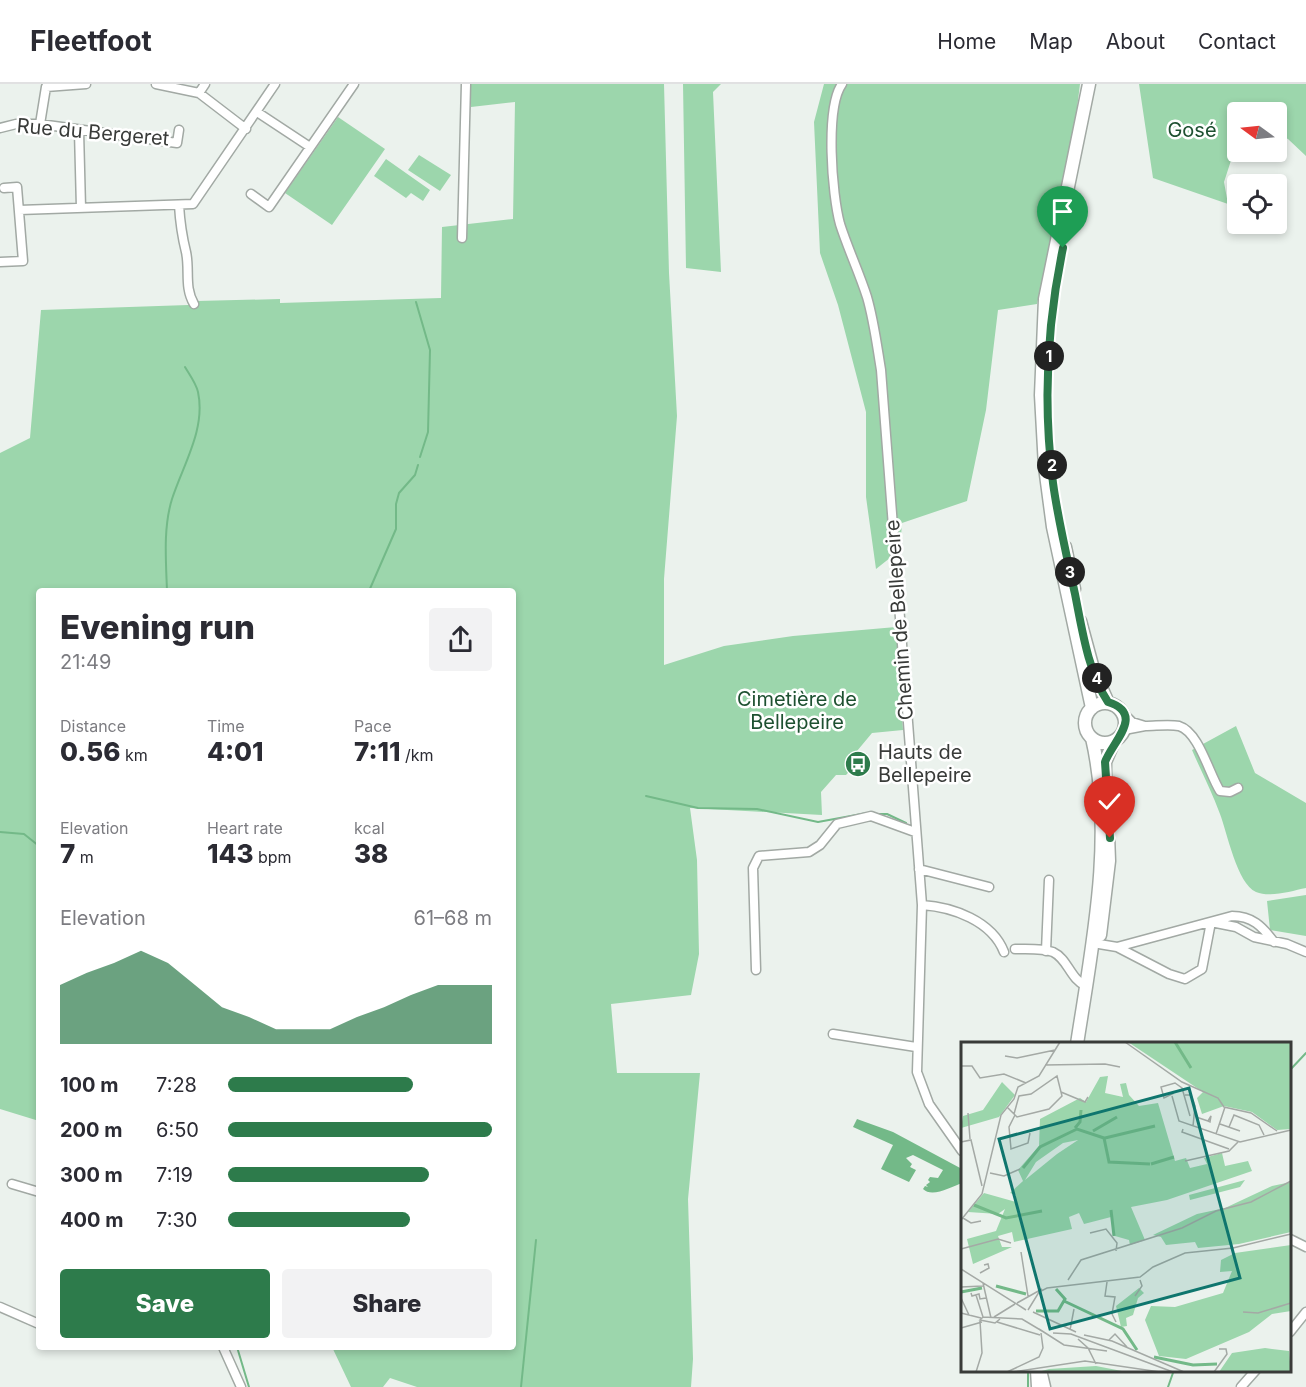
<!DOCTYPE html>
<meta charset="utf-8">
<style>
:root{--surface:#fff;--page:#f2f2f3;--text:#2b2b33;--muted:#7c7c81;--line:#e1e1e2;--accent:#2d7b4b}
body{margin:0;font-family:Inter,sans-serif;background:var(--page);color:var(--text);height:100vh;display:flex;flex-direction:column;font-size:22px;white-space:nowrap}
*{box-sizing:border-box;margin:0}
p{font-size:20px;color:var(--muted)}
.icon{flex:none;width:33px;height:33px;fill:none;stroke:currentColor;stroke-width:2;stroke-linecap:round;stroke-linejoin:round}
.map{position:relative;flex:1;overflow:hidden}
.sheet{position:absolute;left:36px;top:504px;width:480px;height:762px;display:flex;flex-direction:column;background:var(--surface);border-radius:6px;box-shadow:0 3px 9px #0003}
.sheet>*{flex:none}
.needle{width:39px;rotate:285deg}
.fabs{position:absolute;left:1227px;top:18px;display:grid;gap:12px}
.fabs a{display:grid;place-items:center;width:60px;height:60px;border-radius:6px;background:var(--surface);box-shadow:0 3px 9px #0003;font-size:30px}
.pin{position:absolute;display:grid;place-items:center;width:51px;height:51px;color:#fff;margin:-62px -26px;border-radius:50% 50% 50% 0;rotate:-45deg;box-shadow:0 0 6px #0007}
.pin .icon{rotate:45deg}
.km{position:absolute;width:30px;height:30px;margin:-15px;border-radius:50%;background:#222;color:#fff;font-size:16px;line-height:30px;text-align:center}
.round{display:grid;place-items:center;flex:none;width:63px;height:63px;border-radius:6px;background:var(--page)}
.headline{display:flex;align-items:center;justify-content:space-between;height:102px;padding:0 24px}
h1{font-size:33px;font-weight:800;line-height:45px}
.stats{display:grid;grid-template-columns:repeat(3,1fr);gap:9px;height:102px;padding:6px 24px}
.stats div{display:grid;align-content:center}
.stats b{font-size:26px;font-weight:800}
.stats small{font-size:16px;font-weight:400}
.stats p{font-size:16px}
.chart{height:168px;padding:12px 24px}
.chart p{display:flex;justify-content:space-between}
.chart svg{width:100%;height:108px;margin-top:6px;fill:var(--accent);opacity:.7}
.action{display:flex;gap:12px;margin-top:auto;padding:12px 24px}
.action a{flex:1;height:69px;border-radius:6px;background:var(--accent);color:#fff;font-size:24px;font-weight:800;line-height:69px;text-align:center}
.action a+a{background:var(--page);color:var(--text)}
ul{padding:0 24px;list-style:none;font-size:20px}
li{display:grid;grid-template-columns:96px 72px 1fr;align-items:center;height:45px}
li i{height:15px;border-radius:8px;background:var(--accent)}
header{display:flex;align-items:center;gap:36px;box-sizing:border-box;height:84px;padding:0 30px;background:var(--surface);border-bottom:2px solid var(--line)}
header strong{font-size:28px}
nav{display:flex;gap:33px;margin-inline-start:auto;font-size:21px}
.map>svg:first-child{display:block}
</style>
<header>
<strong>Fleetfoot</strong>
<nav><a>Home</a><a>Map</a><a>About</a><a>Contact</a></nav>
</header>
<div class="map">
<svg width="1306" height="1303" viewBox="0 0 1306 1303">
<rect width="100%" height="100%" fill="#ebf2ed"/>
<path fill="#9cd6ac" d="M471 0H664L669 189 677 332 664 495V581L724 562 793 552 896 543 903 646 872 649 857 667 858 678 846 691H836L821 708 822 731 690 724 697 776 699 870 691 911 611 920 617 989H700L688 1115 693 1275 691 1303H417L390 1294 383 1303H351L332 1263H513V507H39V1037L0 1025V369L30 354 41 226 188 221 197 217 280 215V219L441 214 442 143 513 135 515 18 471 23Z
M683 0H721L713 8 721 188 686 184Z
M824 0H1080L1073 57 1037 220 998 226 986 326 967 417 902 439 900 466 876 485 866 413V328L838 221 820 169 814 38Z
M1139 0H1306V72L1288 55 1277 51 1276 28H1238L1237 58 1224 98 1228 120 1153 94Z
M338 33 385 65 332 141 285 109Z
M419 71 451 91 440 107 408 86Z
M386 75 430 106 423 117 411 109 406 114 374 92Z
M1236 642 1255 689 1306 719V804C1291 807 1270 814 1256 808 1237 800 1227 748 1220 730 1212 708 1201 687 1192 666Z
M1306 811V852L1270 846 1267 817Z"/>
<path fill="#73b988" d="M857 1035 893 1048 962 1085V1099C951 1103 932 1114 923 1105L925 1102 928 1103 926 1101 930 1098 928 1096 930 1093 938 1094 943 1086 913 1071 906 1074 912 1080 910 1083 916 1086 909 1098 881 1085 893 1061 853 1043Z"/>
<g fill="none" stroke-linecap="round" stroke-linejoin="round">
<path stroke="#73b988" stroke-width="2" d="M416 218 430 266 428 348 420 373
M167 507C166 477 163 444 172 415 183 381 206 345 198 308 196 299 189 290 185 283
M369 507 396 445V420L399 409 415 391 418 381
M646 712 698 724 757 725 818 738 867 729
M875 730H887L906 739
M0 748 24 750 39 762
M1290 986 1306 969
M237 1263 249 1303
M1028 1286V1303
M521 1303 536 1156
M1168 1303 1174 1286"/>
<g stroke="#a2a9a4" stroke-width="11">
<path id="street" d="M156 0 199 9 246 45
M842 0C825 24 832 111 840 140 848 165 859 188 867 213 874 237 877 262 881 286L922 821 917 988 929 1020 962 1067
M199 9 205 0
M257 28 310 63
M40 40 46 3 86 0
M0 44 16 40H40L177 59 179 46
M79 47 81 124
M251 110 269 123 354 0
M179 121C180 138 182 152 186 168 190 186 184 203 194 220
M19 126 193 120 275 0
M462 154 466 0
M0 178 23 177 17 103 4 104
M1123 629 1132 638 1145 642 1124 646
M1145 642C1156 642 1169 640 1179 642 1199 648 1209 690 1220 707L1230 708 1238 704
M919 785 989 803
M922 821C953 823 992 837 1004 868
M1099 860 1117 863 1169 890 1185 895 1202 885 1211 838 1236 843 1254 853 1287 860 1306 868
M1117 863 1232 832C1252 832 1262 842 1274 858
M1015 865C1027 865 1043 864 1053 868 1068 875 1070 895 1086 902
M1046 867 1049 796
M756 886 753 784 759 772 809 768 820 761 837 740 871 732 915 748
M833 950 916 963
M12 1100 39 1108
M1290 1155 1306 1163
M0 1223 39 1240
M1290 1248 1306 1228
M223 1263 241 1303
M1035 1286 1036 1303
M1241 1303 1256 1286"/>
</g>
<g stroke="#a2a9a4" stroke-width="15">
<path id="secondary" d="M1089 0 1045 215 1041 311 1045 383 1053 443 1092 624
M1065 463 1074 505
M1080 537 1093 585 1108 619
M1085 639a20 20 0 1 1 40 0a20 20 0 1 1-40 0Z
M1105 699V678L1114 657
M1100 851 1109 777 1107 723
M1077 960C1092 862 1115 753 1092 654
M1040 1286 1044 1303"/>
</g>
<use href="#street" stroke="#fff" stroke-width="8"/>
<use href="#secondary" stroke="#fff" stroke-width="12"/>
</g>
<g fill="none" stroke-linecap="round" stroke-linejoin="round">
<g stroke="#fff" stroke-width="12">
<path id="route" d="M1063 164C1047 240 1043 320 1053 399 1058 436 1067 473 1075 510 1082 545 1088 588 1108 618 1146 630 1112 658 1105 678L1110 754"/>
</g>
<use href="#route" stroke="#2d7b4b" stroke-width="8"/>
</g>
<defs>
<g id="bus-disc" transform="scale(1.35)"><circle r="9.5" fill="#2d7b4b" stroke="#fff"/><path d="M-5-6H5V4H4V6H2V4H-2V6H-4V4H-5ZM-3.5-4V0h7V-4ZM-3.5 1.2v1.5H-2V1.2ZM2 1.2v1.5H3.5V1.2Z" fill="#fff"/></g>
</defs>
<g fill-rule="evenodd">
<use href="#bus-disc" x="858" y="680"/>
</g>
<g text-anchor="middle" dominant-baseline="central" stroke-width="5" stroke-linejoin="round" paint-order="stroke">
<g font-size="20" fill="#1e5131" stroke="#fff">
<text x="1192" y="46">Gosé</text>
<text x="797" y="615">Cimetière de<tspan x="797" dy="23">Bellepeire</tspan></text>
</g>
<g font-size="20" fill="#393b39" stroke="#fff">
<text transform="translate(93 48) rotate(5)">Rue du Bergeret</text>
<text transform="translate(899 536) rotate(-94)">Chemin de Bellepeire</text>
</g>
<g font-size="20" fill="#393b39" stroke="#fff" text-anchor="start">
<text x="878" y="668">Hauts de<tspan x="878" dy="23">Bellepeire</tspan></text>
</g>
</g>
<g transform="translate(961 958)">
<rect width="330" height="330" fill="#ebf2ed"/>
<path d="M167 0H330V87L316 88 291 70 263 64 241 72 236 56 242 50ZM147 34 144 51 162 55 159 42 165 41 168 53 178 64 197 61 214 119 225 116 229 126 246 122 243 116 261 111 264 124 287 119 291 129 206 158 170 165 184 198 169 203 168 198 154 194 150 175 123 182 118 171 108 175 111 187 53 200 51 190 37 194 41 205H51L12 222 6 197 35 189 44 167 37 172 7 170 23 151 55 160V153L49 151 62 139 57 128 78 104 79 77 119 56 125 60 139 35ZM117 98 96 112 64 138 75 120 102 101ZM41 40 54 53 38 75 0 86 2 74 22 68ZM284 138 279 145 229 158 228 153ZM330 140V190L278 202 237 206 234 200 205 203 200 195 192 193 236 172 264 166 311 144ZM330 203V269L311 272 288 290 225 317 198 314 184 278 190 264 214 265 262 251 271 229 259 230 260 218 274 211ZM178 246 183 251 177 256 172 273 165 276 166 284 160 285 155 264ZM304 306 328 309 330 330H258L271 311ZM135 324 166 330H77L88 327Z" fill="#9cd6ac" fill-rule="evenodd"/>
<path fill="none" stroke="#73b988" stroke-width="3" d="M214 0 230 26M114 86 119 80 120 68M132 89 156 75M144 96 194 84M190 122 213 115M62 126 79 105 116 87 143 96 148 120 189 122M13 163 45 176 81 169M150 168 153 194M35 244 65 252M0 250 21 246M103 259 162 287 176 308M75 269H97L104 257 95 247M193 315 232 323 256 322"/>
<path fill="none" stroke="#a4a9a5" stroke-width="1.5" d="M164 0 221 40 257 56 263 65 290 71 316 89M44 14 56 16 94 8M84 23 144 22 159 25M0 24H11L19 36 43 32 65 41M100 50 124 60 127 55M213 51 203 56 200 45 214 41 221 46 229 74M224 53H230L234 64 232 84M211 54 218 79 279 100 330 88M46 65 56 75 88 67 101 54 96 34 70 52 58 54 53 72M7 71 9 97M54 73 48 85 50 107 67 101 69 91M235 75 247 79 249 80 250 74 247 79M259 82 279 89M268 85 273 73 298 83 303 93M222 87 221 90 268 107M255 92 264 65M0 100 10 98 21 144M224 119 268 109 277 100M29 131 43 134 59 127M2 176 10 181 20 179M0 178 21 152 40 73 53 57 57 45 78 34 99 0M129 191 145 187 156 201 155 209M0 207 37 197 50 201M60 210 67 254M0 227 65 268M19 231 28 226 27 222 23 223M107 238 120 218 221 186 255 169 290 160 330 139M146 240 144 254 154 255 151 272 155 280M22 241 30 276M0 245 22 244M10 251 11 254 18 252 19 257 25 256M15 253 22 275M174 254 181 244 179 238M0 256 8 273M56 261 81 247M67 268 78 250 86 246 179 235 192 225 224 211 272 206 330 192M72 270 115 290M282 270 297 271 330 261M0 271 20 276M33 275 54 262M39 277 34 281 19 278 22 275 61 277 81 289M36 280 79 293M0 286 21 280M78 287 103 303 146 309M109 288 113 267M92 291 110 292 212 330M123 293 151 299 223 330M117 297 127 306 135 322M148 298 154 292 166 305M15 330 21 311 19 279M46 330 78 315 82 306 80 291M52 330 124 319 199 330M253 330 266 312 265 307H258"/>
<path fill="#0f766e" fill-opacity="0.15" stroke="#0f766e" stroke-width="3" d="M228 46 279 236 89 287 38 97Z"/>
<rect width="330" height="330" fill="none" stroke="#393b39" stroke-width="3"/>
</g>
</svg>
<div class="fabs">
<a><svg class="needle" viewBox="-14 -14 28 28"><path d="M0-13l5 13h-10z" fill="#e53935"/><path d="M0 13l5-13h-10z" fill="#7c7c81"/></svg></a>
<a><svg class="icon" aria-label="locate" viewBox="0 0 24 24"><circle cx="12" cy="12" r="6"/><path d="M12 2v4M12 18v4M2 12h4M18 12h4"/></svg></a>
</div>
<div class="pin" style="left:1063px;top:164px;background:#1e9e55"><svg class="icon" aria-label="arrive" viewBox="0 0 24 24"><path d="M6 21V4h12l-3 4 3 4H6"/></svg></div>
<div class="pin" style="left:1110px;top:754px;background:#d93025"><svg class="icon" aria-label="check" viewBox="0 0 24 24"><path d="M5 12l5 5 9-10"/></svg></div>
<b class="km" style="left:1049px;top:272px">1</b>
<b class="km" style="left:1052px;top:381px">2</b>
<b class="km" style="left:1070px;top:488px">3</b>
<b class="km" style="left:1097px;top:594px">4</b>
<section class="sheet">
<div class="headline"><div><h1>Evening run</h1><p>21:49</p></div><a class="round"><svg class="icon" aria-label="share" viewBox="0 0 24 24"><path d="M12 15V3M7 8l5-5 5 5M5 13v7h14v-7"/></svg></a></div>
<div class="stats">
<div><p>Distance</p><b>0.56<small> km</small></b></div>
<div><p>Time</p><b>4:01</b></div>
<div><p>Pace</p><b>7:11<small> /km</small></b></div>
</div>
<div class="stats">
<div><p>Elevation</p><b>7<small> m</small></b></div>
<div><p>Heart rate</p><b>143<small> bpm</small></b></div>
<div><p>kcal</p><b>38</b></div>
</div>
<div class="chart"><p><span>Elevation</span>61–68 m</p>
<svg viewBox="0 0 160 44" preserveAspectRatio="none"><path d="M0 44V20L10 15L20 11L30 6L40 11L50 20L60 29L70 33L80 38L90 38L100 38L110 33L120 29L130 24L140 20L150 20L160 20V44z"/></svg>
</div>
<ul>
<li><b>100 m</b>7:28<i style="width:70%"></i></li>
<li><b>200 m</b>6:50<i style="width:100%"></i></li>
<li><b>300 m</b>7:19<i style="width:76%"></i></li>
<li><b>400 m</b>7:30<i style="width:69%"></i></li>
</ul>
<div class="action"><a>Save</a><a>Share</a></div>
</section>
</div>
